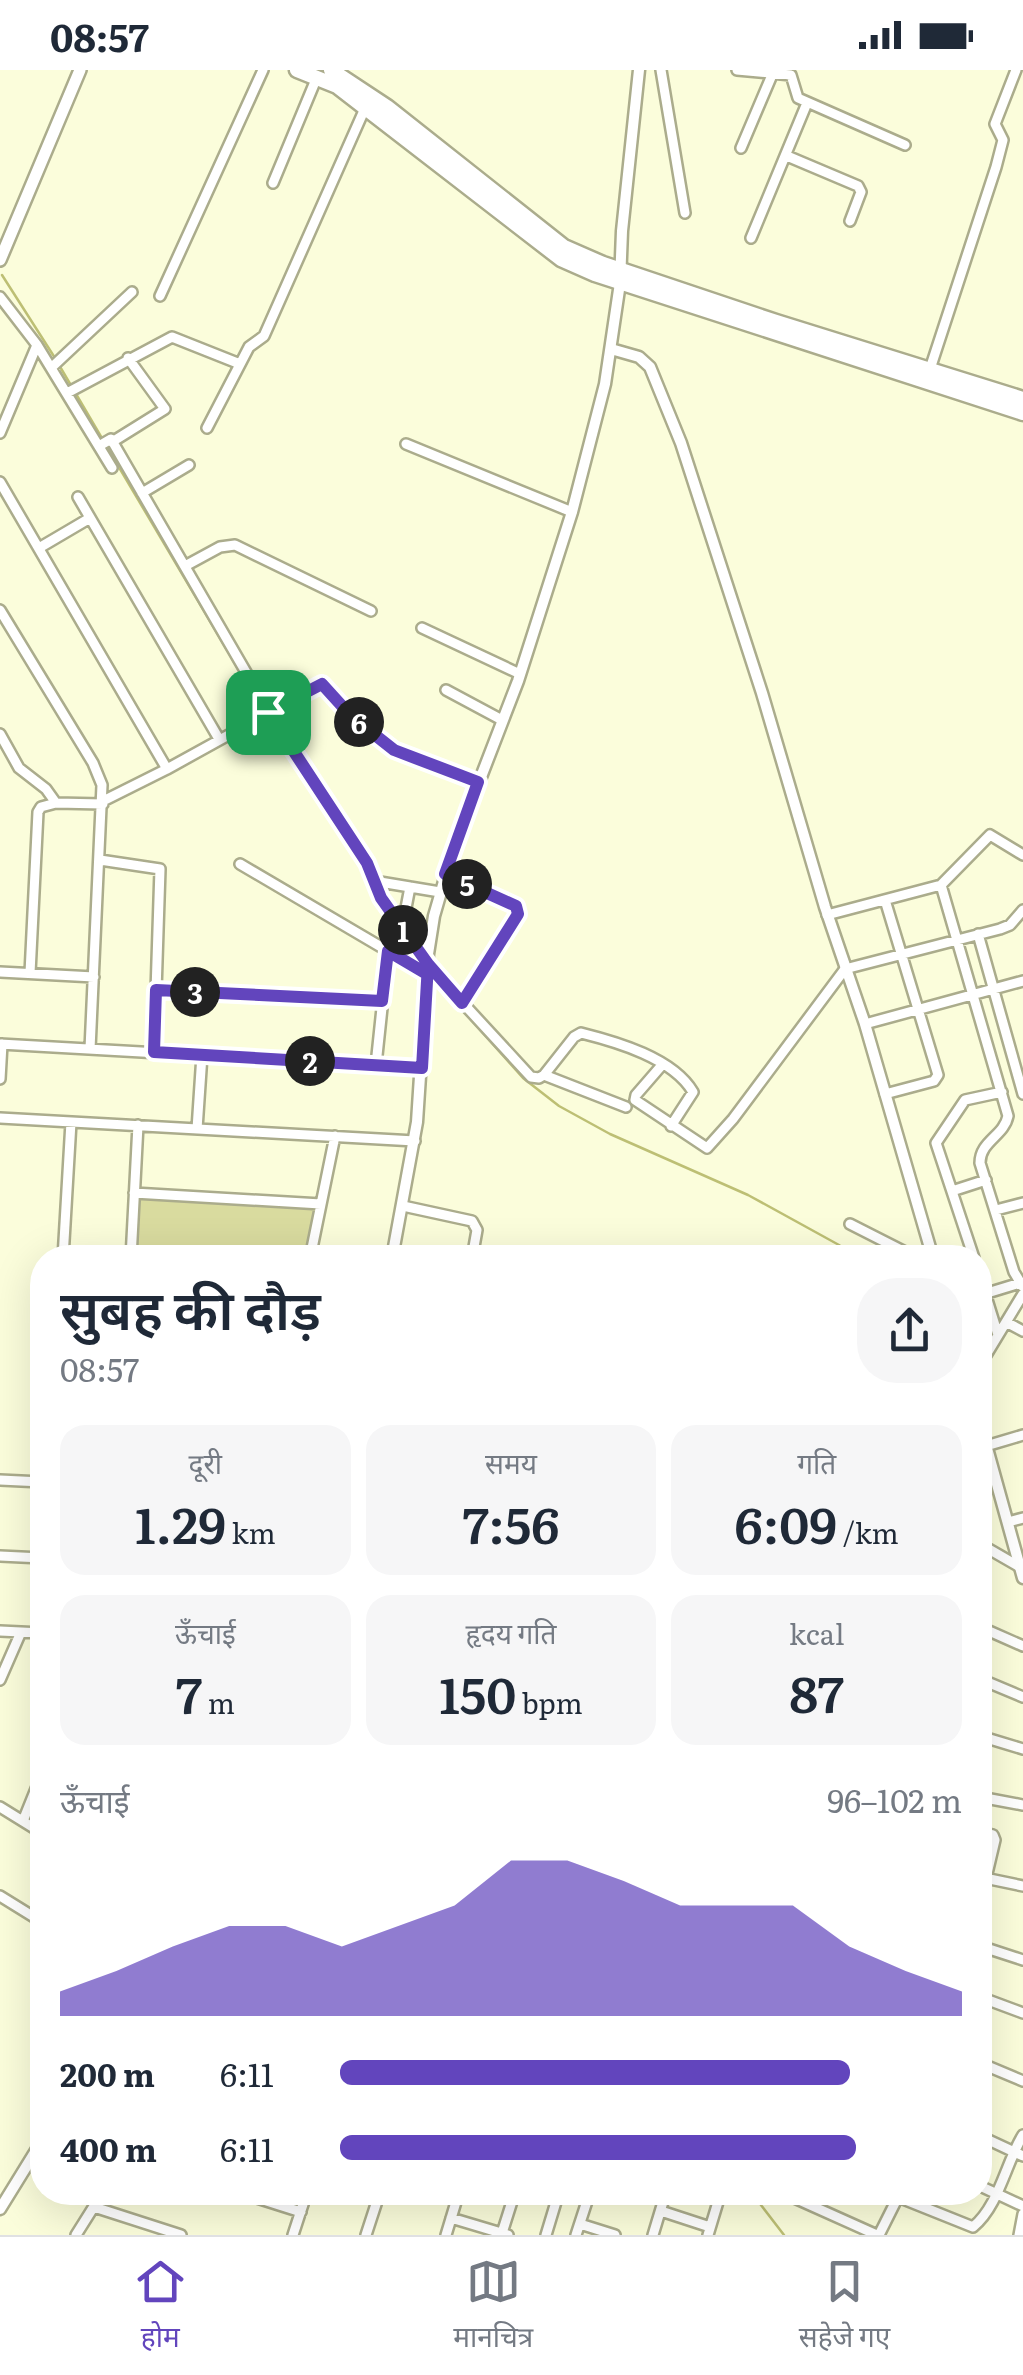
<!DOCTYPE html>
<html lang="hi">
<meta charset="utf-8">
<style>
:root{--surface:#fff;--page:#f6f6f7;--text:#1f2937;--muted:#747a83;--line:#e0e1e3;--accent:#6245bd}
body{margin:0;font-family:Literata,"Noto Sans Devanagari",serif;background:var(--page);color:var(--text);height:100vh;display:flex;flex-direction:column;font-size:38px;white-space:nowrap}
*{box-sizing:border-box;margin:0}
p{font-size:32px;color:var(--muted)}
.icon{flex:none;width:55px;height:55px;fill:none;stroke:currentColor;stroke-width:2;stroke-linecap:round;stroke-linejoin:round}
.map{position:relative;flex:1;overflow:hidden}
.side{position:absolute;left:30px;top:1175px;width:962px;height:960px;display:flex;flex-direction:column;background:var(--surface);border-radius:40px;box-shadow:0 10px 40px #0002}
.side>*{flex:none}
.pin{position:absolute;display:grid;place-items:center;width:85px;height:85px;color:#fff;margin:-42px;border-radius:20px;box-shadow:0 5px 15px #0006}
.km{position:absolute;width:50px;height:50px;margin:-25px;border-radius:50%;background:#222;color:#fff;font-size:28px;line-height:50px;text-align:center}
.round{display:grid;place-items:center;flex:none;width:105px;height:105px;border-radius:40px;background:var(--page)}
.summary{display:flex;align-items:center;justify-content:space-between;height:170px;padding:0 30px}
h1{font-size:55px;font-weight:600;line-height:75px}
.figures{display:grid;grid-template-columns:repeat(3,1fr);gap:15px;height:170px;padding:10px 30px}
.figures div{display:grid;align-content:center;border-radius:25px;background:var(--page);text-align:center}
.figures b{font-size:50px;font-weight:600}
.figures small{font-size:28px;font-weight:400}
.figures p{font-size:28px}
.chart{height:280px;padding:20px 30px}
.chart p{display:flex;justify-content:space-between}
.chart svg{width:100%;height:180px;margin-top:10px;fill:var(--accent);opacity:.7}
ul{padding:0 30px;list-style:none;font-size:32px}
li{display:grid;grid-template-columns:160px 120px 1fr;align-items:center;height:75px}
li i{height:25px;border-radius:12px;background:var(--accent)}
.status{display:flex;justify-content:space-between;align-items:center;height:70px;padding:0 50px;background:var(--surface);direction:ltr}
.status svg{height:28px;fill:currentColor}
.dock{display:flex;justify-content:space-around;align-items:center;height:140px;border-top:2px solid var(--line);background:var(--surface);font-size:28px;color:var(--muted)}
.dock a{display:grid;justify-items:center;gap:5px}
.dock .on{color:var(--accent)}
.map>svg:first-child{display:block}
</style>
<div class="status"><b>08:57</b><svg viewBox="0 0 49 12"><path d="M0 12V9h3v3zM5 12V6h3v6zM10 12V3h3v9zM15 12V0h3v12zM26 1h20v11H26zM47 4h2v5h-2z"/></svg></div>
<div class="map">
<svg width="1023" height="2165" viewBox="0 0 1023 2165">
<rect width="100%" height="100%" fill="#fbfddb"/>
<path fill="#d9db9f" d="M140 1127 315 1139 303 1187 136 1188Z"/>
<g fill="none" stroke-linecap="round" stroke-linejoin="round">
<path stroke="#bdbf74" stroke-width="2.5" d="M2 205 55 288
M59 295 103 370
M107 377 263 641
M267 648 296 692
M330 744 367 806
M393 853 420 892
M442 917 523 1008 559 1036 610 1064 748 1125 839 1175 841 1177 835 1188
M751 2122 784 2165"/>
<g stroke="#abac8c" stroke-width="14">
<path id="minor" d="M661 0 685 143
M737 0 791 5 798 28 905 75
M741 78 772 5
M787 86 858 116 861 122 850 151
M273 113 317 7
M751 168 807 33
M160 226 263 0
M0 227 37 275 112 398
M51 298 132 222
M930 299 996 97 1003 70 995 54 1016 0
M67 323 172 267 240 294
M207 358 249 277 264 266 366 36
M0 363 37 275
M112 372 165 339 128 288
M406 374 572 442
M99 376 111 369 269 642 367 793 381 829 427 894 531 1007 539 1008 544 1005 574 967 581 963C617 972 673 988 693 1022L671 1056
M0 412 167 699
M142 423 189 395
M78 427 219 669
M39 478 90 448
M185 496 220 477 235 475 371 541
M0 540 93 693 102 715 90 979
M422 558 520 604
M446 620 502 650
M0 664 19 698 46 719 56 733
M103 731 167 699 321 614 351 646 394 679 479 712
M100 790 160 799 154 983
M240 794 427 904
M445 804 519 840 517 848 462 933
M374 811 440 822
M941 815 1008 1046C1004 1066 980 1071 980 1093L1014 1202 1023 1217
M885 830 938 1005 934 1011 885 1024
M827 845 941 815 990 765 1023 785
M402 859 410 817
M978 864 1023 1024
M0 902 94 907
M30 903 38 742 41 737 56 733 103 734
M156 920 383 931
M865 954 1023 911
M0 974 421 998
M376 995 388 881
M662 995 636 1025 635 1030 707 1078 733 1049 845 899 1000 859 1010 855 1023 840
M544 1005 626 1037
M0 1009 2 974
M0 1048 415 1071
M197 1059 202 985
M952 1121 986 1110
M134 1123 321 1134
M403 1136 472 1151 477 1160 472 1188
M996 1140 1023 1133
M850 1154 917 1188
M63 1188 71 1052
M131 1188 138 1055
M310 1188 335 1066
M974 1188 936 1073 965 1030 1002 1022
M980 1207 998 1265
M984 1224 1020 1213
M1006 1252 1023 1261
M980 1295 1023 1224
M986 1376 1023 1365
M0 1410 42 1412
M1008 1452 1023 1448
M980 1474 1020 1497
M0 1486 42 1488
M980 1557 1023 1576
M0 1561 42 1563
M980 1609 1023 1627
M0 1610 21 1562
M980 1666 1023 1679
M980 1727 1023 1735
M0 1737 42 1763
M23 1751 42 1704
M980 1762 993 1765 995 1770 986 1808
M980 1807 1023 1816
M0 1826 42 1852
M980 1876 1023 1890
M980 1927 1023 1943
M980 1993 1023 2011
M980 2066 1023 2086
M980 2116 1023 2136
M238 2122 301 2142
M697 2122 719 2130
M762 2122 767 2126 779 2122
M781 2122 877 2165
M898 2127 973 2157C999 2136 1006 2092 1023 2065
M94 2137 181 2165
M661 2141 710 2157
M451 2148 508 2165
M580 2154 615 2165
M502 2163 515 2122
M76 2165 103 2122
M293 2165 307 2122
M366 2165 380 2122
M446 2165 459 2122
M546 2165 559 2122
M576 2165 590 2122
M653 2165 666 2122
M708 2165 721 2122
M879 2165 899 2125
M1019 2165 1023 2144"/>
</g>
<g stroke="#abac8c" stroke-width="15">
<path id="tertiary" d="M611 279 639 287 650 297 681 373 762 623 825 837 865 954 933 1188
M392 1188 417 1052 428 884 434 846 454 777 518 611 572 442 605 314 620 213 622 161 639 0
M980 1353 1023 1508
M0 2139 42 2071"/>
</g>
<g stroke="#abac8c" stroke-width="16">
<path id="secondary" d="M0 190 80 0"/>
</g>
<g stroke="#abac8c" stroke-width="19">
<path id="trunk" d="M297 0 337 16 561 189 595 204 1023 343
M331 0 387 37 564 177 603 194 776 252 1023 329"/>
</g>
<use href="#minor" stroke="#fff" stroke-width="9"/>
<use href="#tertiary" stroke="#fff" stroke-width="10"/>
<use href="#secondary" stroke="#fff" stroke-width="11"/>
<use href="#trunk" stroke="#fff" stroke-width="14"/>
</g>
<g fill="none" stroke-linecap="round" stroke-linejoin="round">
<g stroke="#fff" stroke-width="20">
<path id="route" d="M268 642 367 793 381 828 428 894 422 998 154 982 156 920 382 931 388 881 427 904 428 894 462 933 518 844 516 836 445 804 478 712 394 680 351 646 322 614 268 642"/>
</g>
<use href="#route" stroke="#6245bd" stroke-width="12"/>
</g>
</svg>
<div class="pin" style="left:268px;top:642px;background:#1e9e55"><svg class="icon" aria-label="arrive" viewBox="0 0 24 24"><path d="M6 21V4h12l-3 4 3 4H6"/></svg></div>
<b class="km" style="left:403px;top:860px">1</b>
<b class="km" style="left:310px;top:991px">2</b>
<b class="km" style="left:195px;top:922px">3</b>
<b class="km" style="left:467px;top:814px">5</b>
<b class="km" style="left:359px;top:652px">6</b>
<section class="side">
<div class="summary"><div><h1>सुबह की दौड़</h1><p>08:57</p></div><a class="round"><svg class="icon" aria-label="share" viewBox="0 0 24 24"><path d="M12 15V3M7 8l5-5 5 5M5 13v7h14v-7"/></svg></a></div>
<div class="figures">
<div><p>दूरी</p><b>1.29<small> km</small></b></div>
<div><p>समय</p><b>7:56</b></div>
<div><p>गति</p><b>6:09<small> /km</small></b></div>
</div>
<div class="figures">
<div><p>ऊँचाई</p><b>7<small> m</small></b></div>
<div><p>हृदय गति</p><b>150<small> bpm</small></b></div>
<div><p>kcal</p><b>87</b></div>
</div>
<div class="chart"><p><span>ऊँचाई</span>96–102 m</p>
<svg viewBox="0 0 160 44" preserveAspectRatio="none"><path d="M0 44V38L10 33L20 27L30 22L40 22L50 27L60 22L70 17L80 6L90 6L100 11L110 17L120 17L130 17L140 27L150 33L160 38V44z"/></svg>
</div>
<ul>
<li><b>200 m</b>6:11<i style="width:82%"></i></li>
<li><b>400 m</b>6:11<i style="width:83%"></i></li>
</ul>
</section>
</div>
<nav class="dock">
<a class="on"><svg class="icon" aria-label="home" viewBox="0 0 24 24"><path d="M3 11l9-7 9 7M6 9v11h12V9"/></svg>होम</a>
<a><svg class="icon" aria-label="map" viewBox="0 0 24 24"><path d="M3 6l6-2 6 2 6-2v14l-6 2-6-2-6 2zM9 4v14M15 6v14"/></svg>मानचित्र</a>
<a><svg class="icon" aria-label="saved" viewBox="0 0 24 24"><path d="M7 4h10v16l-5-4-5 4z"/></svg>सहेजे गए</a>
</nav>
